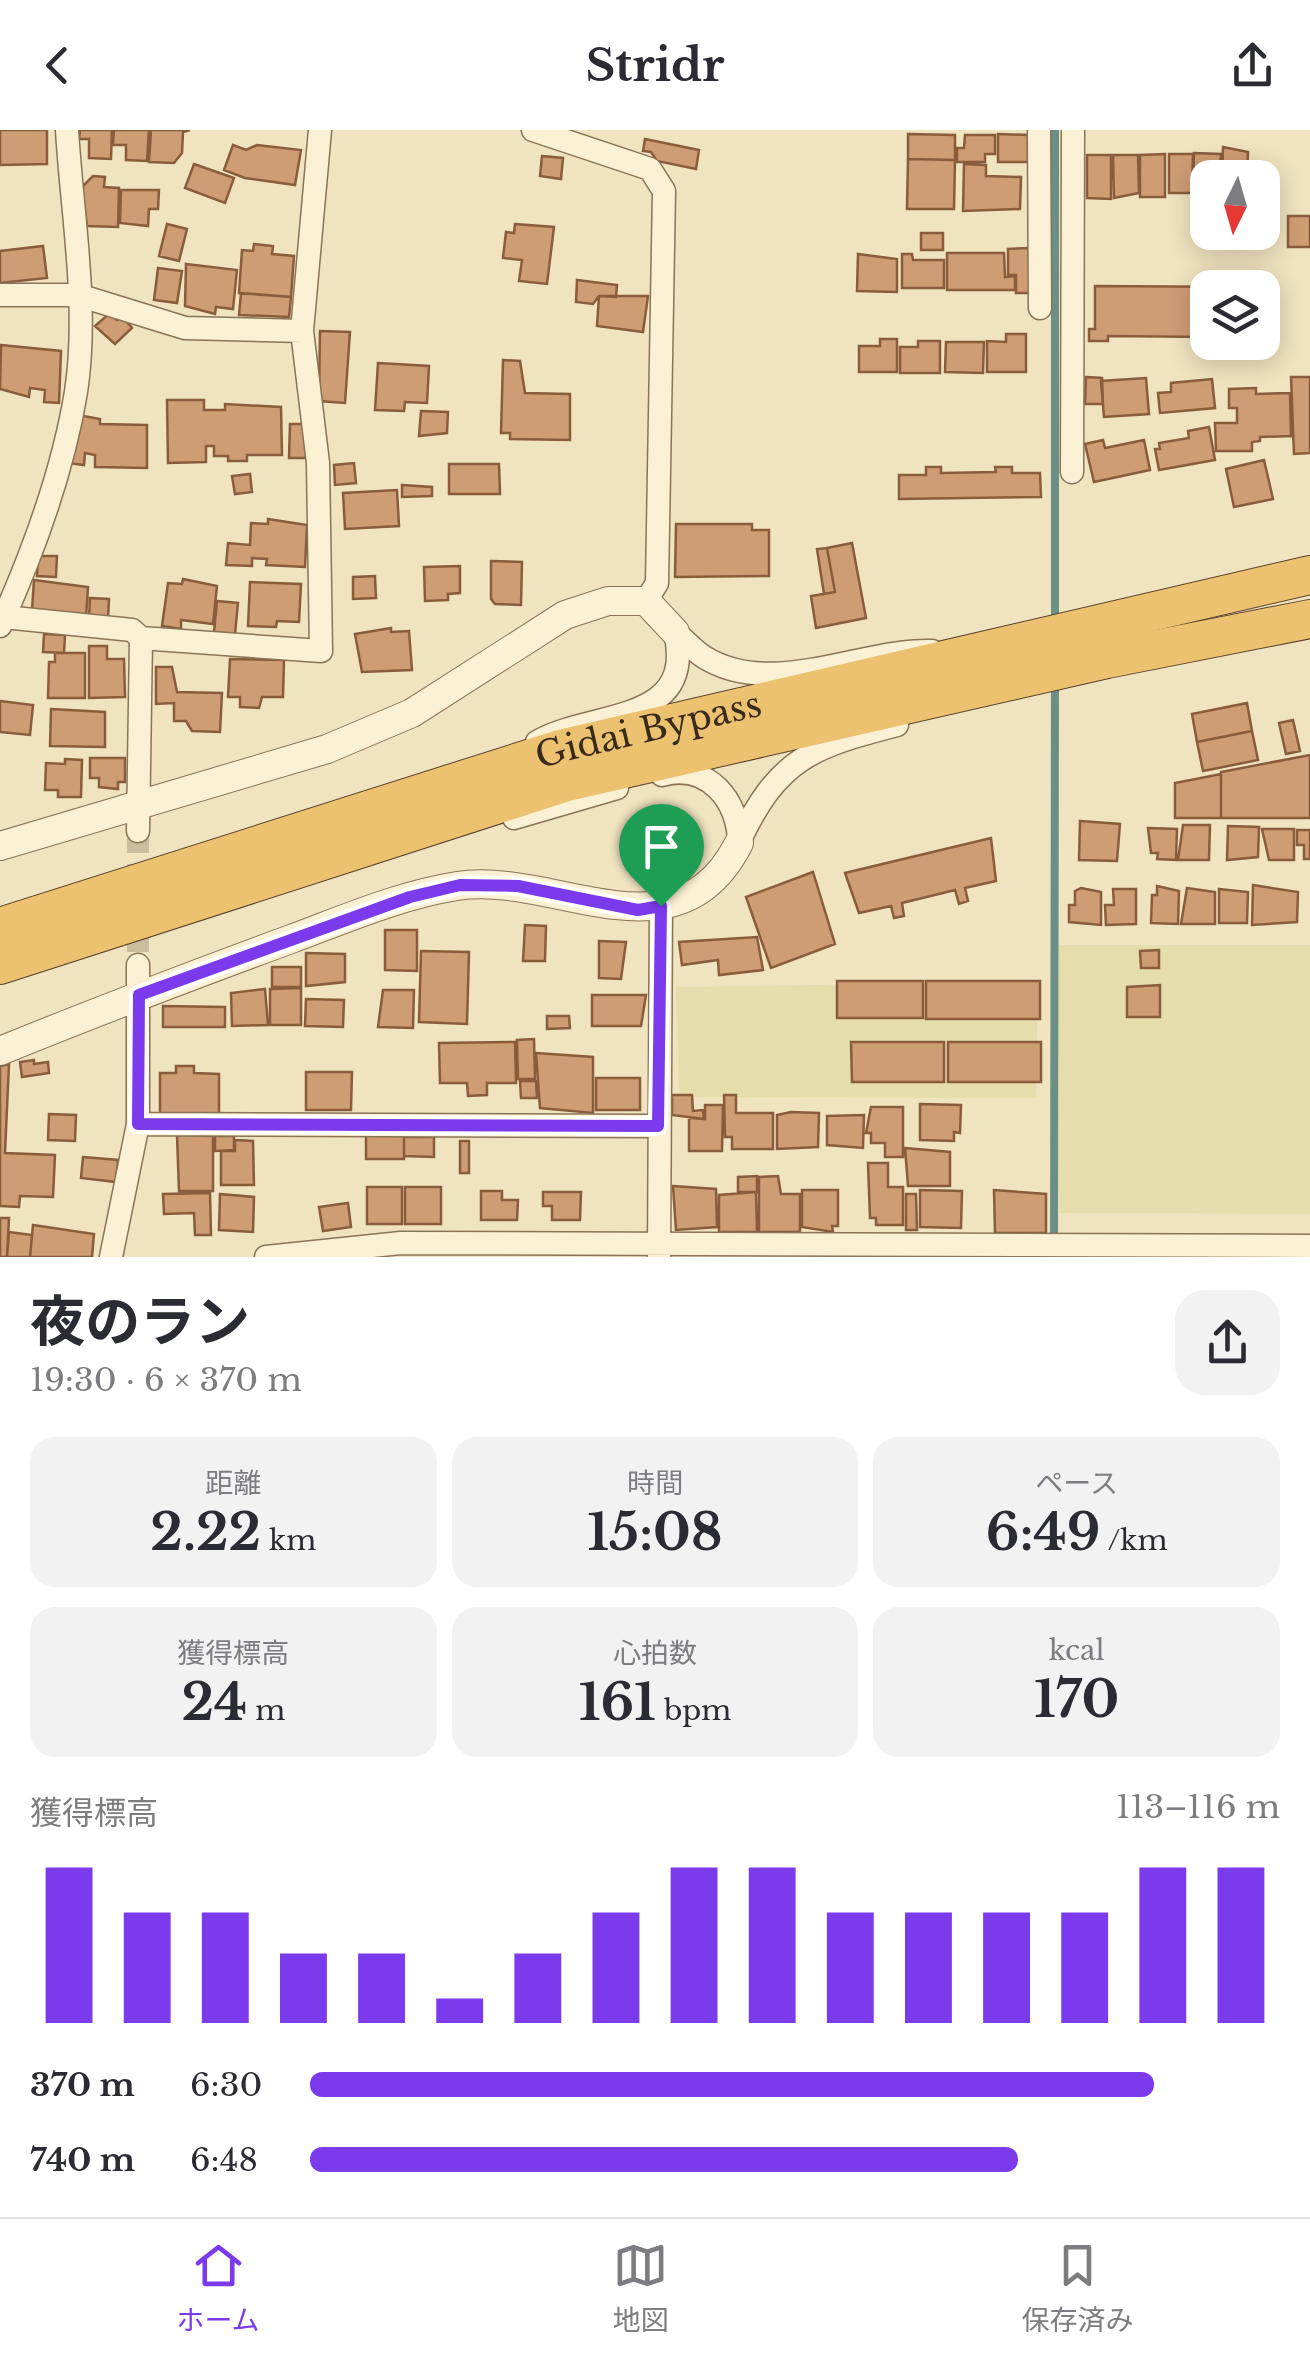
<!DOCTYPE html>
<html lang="ja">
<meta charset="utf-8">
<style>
:root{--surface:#fff;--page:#f2f2f3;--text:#2b2b33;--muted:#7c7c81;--line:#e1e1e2;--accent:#7c3aed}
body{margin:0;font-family:"Libre Baskerville","Noto Sans JP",serif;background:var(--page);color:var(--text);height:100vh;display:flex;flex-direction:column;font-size:38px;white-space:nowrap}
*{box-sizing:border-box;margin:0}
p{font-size:32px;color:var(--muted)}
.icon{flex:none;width:55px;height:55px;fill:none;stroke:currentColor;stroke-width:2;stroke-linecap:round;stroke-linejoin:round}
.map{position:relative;height:1127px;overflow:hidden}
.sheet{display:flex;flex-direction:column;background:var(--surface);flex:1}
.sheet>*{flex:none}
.needle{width:65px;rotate:185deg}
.controls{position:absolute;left:1190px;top:30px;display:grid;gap:20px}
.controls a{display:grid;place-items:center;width:90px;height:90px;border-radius:20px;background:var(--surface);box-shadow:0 5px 25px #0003;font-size:50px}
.pin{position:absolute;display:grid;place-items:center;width:85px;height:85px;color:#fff;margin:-102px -42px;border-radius:50% 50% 50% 0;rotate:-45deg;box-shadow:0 0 10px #0007}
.pin .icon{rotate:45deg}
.round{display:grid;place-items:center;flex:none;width:105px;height:105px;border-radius:30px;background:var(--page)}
.head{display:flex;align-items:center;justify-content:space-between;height:170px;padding:0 30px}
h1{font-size:55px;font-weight:700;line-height:75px}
.figures{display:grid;grid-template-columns:repeat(3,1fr);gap:15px;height:170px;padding:10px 30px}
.figures div{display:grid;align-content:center;border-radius:25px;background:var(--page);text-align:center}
.figures b{font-size:50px;font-weight:700}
.figures small{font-size:28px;font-weight:400}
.figures p{font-size:28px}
.chart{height:280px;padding:20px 30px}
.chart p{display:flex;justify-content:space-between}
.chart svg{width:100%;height:180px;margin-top:10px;stroke:var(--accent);stroke-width:6}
ul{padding:0 30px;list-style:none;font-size:32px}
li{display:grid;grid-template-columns:160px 120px 1fr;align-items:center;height:75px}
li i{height:25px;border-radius:12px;background:var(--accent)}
header{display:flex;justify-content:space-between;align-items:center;height:130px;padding:0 30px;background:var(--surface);font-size:45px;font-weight:700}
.dock{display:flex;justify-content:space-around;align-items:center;height:140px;border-top:2px solid var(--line);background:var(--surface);font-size:28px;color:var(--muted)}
.dock a{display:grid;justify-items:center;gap:5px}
.dock .active{color:var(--accent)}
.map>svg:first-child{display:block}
</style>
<header><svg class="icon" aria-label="back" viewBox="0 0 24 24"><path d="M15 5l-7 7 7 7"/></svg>Stridr<svg class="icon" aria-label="share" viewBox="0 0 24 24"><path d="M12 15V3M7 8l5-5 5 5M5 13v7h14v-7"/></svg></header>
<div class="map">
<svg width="1310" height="1127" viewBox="0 0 1310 1127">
<rect width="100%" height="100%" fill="#f0e3bf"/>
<path fill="#e5deac" d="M1059 815H1310V1084L1059 1083Z
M1038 852 1036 968 679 967 676 857Z"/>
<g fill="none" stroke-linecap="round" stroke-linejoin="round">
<path stroke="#698f87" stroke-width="8" d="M1055 493V0
M1054 1127 1055 552"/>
</g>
<path fill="#cf9d74" stroke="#895d3c" stroke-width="2.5" d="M0 0H47V34L0 35Z
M80 0H112L111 29 89 28V9H79Z
M114 0H149L147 31 126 30V15H113Z
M151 0H190L183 2 182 23 174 33 149 32Z
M908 4 955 5V30L908 29Z
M998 4 1028 5V32H998Z
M965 5H995V24H985V32H957V18H964Z
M645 9 699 20 696 39 657 31 651 22 643 21Z
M233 15 246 20 257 15 301 20 295 55 245 48 224 40Z
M1223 17 1248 22 1247 48H1222Z
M1194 23 1221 24 1220 48H1208V67L1193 63Z
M1165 24V67H1140V25Z
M1169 24H1193L1192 63H1169Z
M1087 25H1111V69L1087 68Z
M1113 25H1138L1139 63 1114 68Z
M542 26 563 28 561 49 540 46Z
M908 29 955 30 954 79H907Z
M194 34 234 48 225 73 185 58Z
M964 34 986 35V46L1021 47 1020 79 963 81Z
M93 46 105 47 104 57 119 58 118 97 87 96 81 58Z
M121 60H159L158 79H149L148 96 120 93Z
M1288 86H1310V117H1288Z
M167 94 187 99 179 131 159 126Z
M515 94 554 97 547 154 519 151 522 130 503 128 506 102 514 103Z
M921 103H943V120H921Z
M254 114 273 116 272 124 294 126 291 167 239 163 242 120 253 121Z
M43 116 47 148 0 153V121Z
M1029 118 1030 163H1016V145H1008V119Z
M947 123H1004L1005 147 1015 146V160H947Z
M858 124 897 129V162L857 161Z
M902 124H912L913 130H944V158H902Z
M186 134 237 140 233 179 216 177 215 184 185 176Z
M158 138 182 141 177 173 154 170Z
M577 150 617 155 616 167 599 166 593 174 576 172Z
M1095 156 1246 157V158H1208V207L1108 206V211H1089V199H1095Z
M241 163 291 167 289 187 239 185Z
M599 166H648L643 202 597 196Z
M110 183 117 190 122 186 132 198 115 214 95 196Z
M320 201 350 202 345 273 319 271Z
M1006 204H1026V242H987V211L1006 212Z
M880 209H897V242H859V216H880Z
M918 211H940V243H900V217H918Z
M946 212H984L983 243 945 242Z
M1 215 61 221 59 273 44 272 45 260 30 258 29 267 0 259Z
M503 230 520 231 525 263 570 264V310L510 309V303H501Z
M378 233 429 236 427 273 405 272 404 281 375 280Z
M1086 247 1102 248 1103 274H1085Z
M1291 247H1310V323L1294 324Z
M1146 248 1149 284 1104 287 1101 251Z
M1212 249 1215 278 1160 283 1158 263 1171 262V253Z
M1256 258V264L1290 263 1291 306 1260 307V311L1252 312V321H1216L1215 293H1237V278H1229V259Z
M167 270H204V280H225V274L281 277 282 325H247V331H228V326H214V316H206V332L168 333Z
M421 281 448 282 447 303 419 306Z
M78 285 100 289V294L147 295V338L95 337V325L85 323 84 335 68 333Z
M290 294H307L306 328H289Z
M1209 297 1215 330 1159 340 1155 319H1160L1159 313 1189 308 1188 301Z
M1103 310 1105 318 1144 310 1150 340 1094 352 1085 314Z
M1264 330 1273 369 1234 377 1226 339Z
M354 333 356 353 335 355 334 335Z
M449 334H499L500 364H449Z
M926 337H941V343L996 342 995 337H1012V343H1040L1041 367 899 369V345H926Z
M250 344 252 362 235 364 232 346Z
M402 355 432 357V366L402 367Z
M397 360 399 396 345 399 343 363Z
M268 389 307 395 305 437 266 435 267 429 252 428V436L226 435 228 413 250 415 251 393 268 394Z
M676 394H752V400H769V446L675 447Z
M852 413 866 488 816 498 811 466 835 462 827 418Z
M827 418 835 462 824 464 817 419Z
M38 426H57L56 447 37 446Z
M491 431 522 432 521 475 495 474 491 469Z
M460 436V463L448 464V470L425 471 424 437Z
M375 446 376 468 353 469V447Z
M183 449 217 456 213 494 181 490V499L162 496 168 453 182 454Z
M34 450 88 457 86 488 32 480Z
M250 452 301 454 299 492 277 491 276 497 248 496Z
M90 468 109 469 108 489 89 488Z
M217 471 238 473 235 504 214 502Z
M391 498V502L409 501 412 540 362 542 355 504Z
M44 504 65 505 64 523 43 522Z
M89 516H107V529H124L125 567 89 568Z
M55 523H85V568H48L49 532H55Z
M230 529 284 530 283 567H262L259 578 240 577V567H228Z
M156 537H172L177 562 222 563 220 602 192 601 186 591H174V573L156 574Z
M0 571 33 575 30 605 0 602Z
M1247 573 1252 601 1197 612 1192 584Z
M51 579 105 582V617L50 616Z
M1293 590 1300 621 1286 624 1279 593Z
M1252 601 1258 630 1203 641 1197 612Z
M1310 625V688H1221V642Z
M90 628H125V652H118V659L99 657V648H90Z
M65 629 82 630 81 667H58V660H45L46 633 65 634Z
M1221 644V688H1175V653Z
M1080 691 1120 694 1117 731 1079 730Z
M1183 695H1210L1209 730H1178Z
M1228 696 1259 697 1258 727 1227 730Z
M1148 698 1177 699 1176 730 1157 729 1158 723H1151Z
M1262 699H1294V730H1269Z
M1297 700H1310V729H1304V715H1297Z
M991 708 996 751 965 758 968 771 959 774 955 760 902 773 904 786 894 788 891 776 859 783 845 743Z
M813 742 835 814 771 838 746 767Z
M1253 755 1298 762 1297 792 1252 795Z
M1157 756 1179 761 1178 794 1151 793 1152 765H1157Z
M1081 758 1101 762V795L1069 792V775H1075V761Z
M1187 758 1215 762V794H1181Z
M1113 759H1136V794L1106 795 1105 775H1114Z
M1219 759 1248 762 1247 793H1219Z
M525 795 546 796 545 831H523Z
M385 800H417V841L385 840Z
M757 807 763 840 719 845 718 830 682 835 679 812Z
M599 811 626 812 621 849 599 848Z
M1159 820V838H1141L1140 821Z
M421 821 469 822 467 894 419 892Z
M306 823 345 824V852L306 856Z
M272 837H301V857H272Z
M837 851H923V888H837Z
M926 851H1040V889H926Z
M1160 855V887H1127V857Z
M301 858V895H270V859Z
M265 859 268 895 232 896 231 863Z
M383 860H414L413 898 378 897Z
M592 865H646L641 896H592Z
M306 869 344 870 343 897 305 896Z
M163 876 225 877V897H163Z
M547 886H569L570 898 547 899Z
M534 909 535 949H518L517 910Z
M515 912 516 953H487V965L468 966 467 953H440L439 913Z
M851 912H944V952H852Z
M948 912H1041V952H948Z
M536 923 593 927V983L540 978Z
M34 930V934L48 932 49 943 22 947 20 932Z
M9 934 5 1023 55 1025 53 1067 20 1066 19 1077 0 1076V936Z
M176 936H194V943L219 944V984L160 983V943H176Z
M306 942H352L351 980H306Z
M596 948H640V980H596Z
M520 951H536L537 968H521Z
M672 965H692L693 981 703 980 704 989 672 985Z
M724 965H736V983H773V1019H732V1007H725Z
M920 974 961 975 960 1003 954 1002V1011L920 1010Z
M705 975H723L722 1021H689V988L705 989Z
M871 977H903V1027H885V1013H871V1003H866Z
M791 982 819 983 818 1017 777 1019V985Z
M49 984 76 985 75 1011 48 1010Z
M864 985 863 1018 827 1015V986Z
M177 1005 213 1006V1061H179Z
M366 1005 404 1006V1029H366Z
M215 1006H234V1020L215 1021Z
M404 1007H434V1027L404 1026Z
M235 1010 253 1011 254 1055H221V1021H235Z
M460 1011H469V1043H460Z
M905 1018 950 1022V1056H908Z
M83 1027 118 1030 116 1052 81 1048Z
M868 1033H888V1057H903V1095H876V1088H870Z
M757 1046V1062H738V1047Z
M778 1046 781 1064H800V1102H759V1047Z
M673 1056 716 1059 717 1097 676 1100Z
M367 1057H402V1094H367Z
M405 1057H441V1094H405Z
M802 1060H838V1096H832L833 1102 802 1097Z
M920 1060 962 1061 961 1098 920 1097Z
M994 1060 1046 1064V1103H995Z
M481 1061H502V1070H518L517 1090H481Z
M543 1062H581L580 1090H552V1076H543Z
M756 1062 757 1102H719V1065Z
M210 1063 211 1105H195L194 1083 164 1084 163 1064Z
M220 1064 254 1067 253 1102 219 1100Z
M906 1064H916L917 1100H906Z
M348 1073 351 1097 323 1101 319 1077Z
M0 1088H9L7 1127H0Z
M33 1095 94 1104 92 1127H30Z
M9 1102 32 1105 30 1127H7Z"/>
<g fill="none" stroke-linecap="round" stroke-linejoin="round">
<path stroke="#cbbe9e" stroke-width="22" stroke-dasharray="22 11" stroke-linecap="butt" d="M138 701V835"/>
<g stroke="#897457" stroke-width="25">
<path id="minor" d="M533 0 650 39 664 61 657 453 646 471
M1039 0 1040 178
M0 165H78L185 198 302 201
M1072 342 1073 0
M4 487 132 500 141 508
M0 496C33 423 63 341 76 262 89 177 72 85 67 0
M675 502C685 510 694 521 704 527 771 569 860 519 932 521
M537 612C591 580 697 596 675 502
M662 645C708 632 739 671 739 713
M514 688 617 658
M138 701 141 508 321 521 318 333 302 201 320 0
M739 712C778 628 812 617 897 595
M138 994 658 996
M111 1127 138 994V835
M266 1127 401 1113 1310 1116
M659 1127 661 776"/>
</g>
<g stroke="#897457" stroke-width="30">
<path id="tertiary" d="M0 716 327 619 412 583 565 485 608 471H646L675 502
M0 921C96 882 193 845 291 809 345 789 400 765 457 756 557 741 677 835 739 713"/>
</g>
<g stroke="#56412c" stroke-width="40">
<g id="trunk">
<path id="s1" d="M0 797 560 619 1310 445"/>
<path d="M0 835 567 652 1107 529 1310 489"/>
</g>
</g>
<use href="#minor" stroke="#faf0d3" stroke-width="22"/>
<use href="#tertiary" stroke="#faf0d3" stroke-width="28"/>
<use href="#trunk" stroke="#ecc170" stroke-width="38"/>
</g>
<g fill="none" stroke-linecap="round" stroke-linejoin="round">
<g stroke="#fff" stroke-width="20">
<path id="route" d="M460 755 518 756 638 780 661 776 658 996 138 994 139 865 410 767Z"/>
</g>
<use href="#route" stroke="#7c3aed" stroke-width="12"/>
</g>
<g text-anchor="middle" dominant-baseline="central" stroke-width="8" stroke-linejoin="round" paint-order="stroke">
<g font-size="35" fill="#382b1c" stroke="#f7edcf">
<text stroke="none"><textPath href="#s1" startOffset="678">Gidai Bypass</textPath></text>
</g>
</g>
</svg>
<div class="controls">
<a><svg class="needle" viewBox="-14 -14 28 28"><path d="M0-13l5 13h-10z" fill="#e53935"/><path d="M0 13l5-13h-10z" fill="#7c7c81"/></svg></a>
<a><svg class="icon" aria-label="layers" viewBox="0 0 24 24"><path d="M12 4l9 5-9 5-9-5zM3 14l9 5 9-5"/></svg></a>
</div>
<div class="pin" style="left:661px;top:776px;background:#1e9e55"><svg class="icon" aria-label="arrive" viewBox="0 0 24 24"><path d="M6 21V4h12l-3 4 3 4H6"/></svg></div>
</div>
<section class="sheet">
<div class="head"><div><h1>夜のラン</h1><p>19:30 · 6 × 370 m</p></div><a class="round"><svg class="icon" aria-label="share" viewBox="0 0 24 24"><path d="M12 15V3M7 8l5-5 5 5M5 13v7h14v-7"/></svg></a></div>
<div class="figures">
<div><p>距離</p><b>2.22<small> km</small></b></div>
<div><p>時間</p><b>15:08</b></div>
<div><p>ペース</p><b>6:49<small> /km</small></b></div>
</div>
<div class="figures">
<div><p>獲得標高</p><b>24<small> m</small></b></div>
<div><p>心拍数</p><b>161<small> bpm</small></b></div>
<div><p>kcal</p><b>170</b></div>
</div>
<div class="chart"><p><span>獲得標高</span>113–116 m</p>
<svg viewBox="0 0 160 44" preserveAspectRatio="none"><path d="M5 44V6M15 44V17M25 44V17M35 44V27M45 44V27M55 44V38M65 44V27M75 44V17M85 44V6M95 44V6M105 44V17M115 44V17M125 44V17M135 44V17M145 44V6M155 44V6"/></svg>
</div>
<ul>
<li><b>370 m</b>6:30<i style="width:87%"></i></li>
<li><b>740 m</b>6:48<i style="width:73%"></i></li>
</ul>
</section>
<nav class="dock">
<a class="active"><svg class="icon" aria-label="home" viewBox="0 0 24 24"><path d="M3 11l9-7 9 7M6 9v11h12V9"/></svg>ホーム</a>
<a><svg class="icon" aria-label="map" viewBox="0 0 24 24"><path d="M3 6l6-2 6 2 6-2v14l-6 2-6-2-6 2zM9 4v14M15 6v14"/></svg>地図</a>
<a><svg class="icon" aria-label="saved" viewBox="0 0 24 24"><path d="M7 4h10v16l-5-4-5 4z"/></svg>保存済み</a>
</nav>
